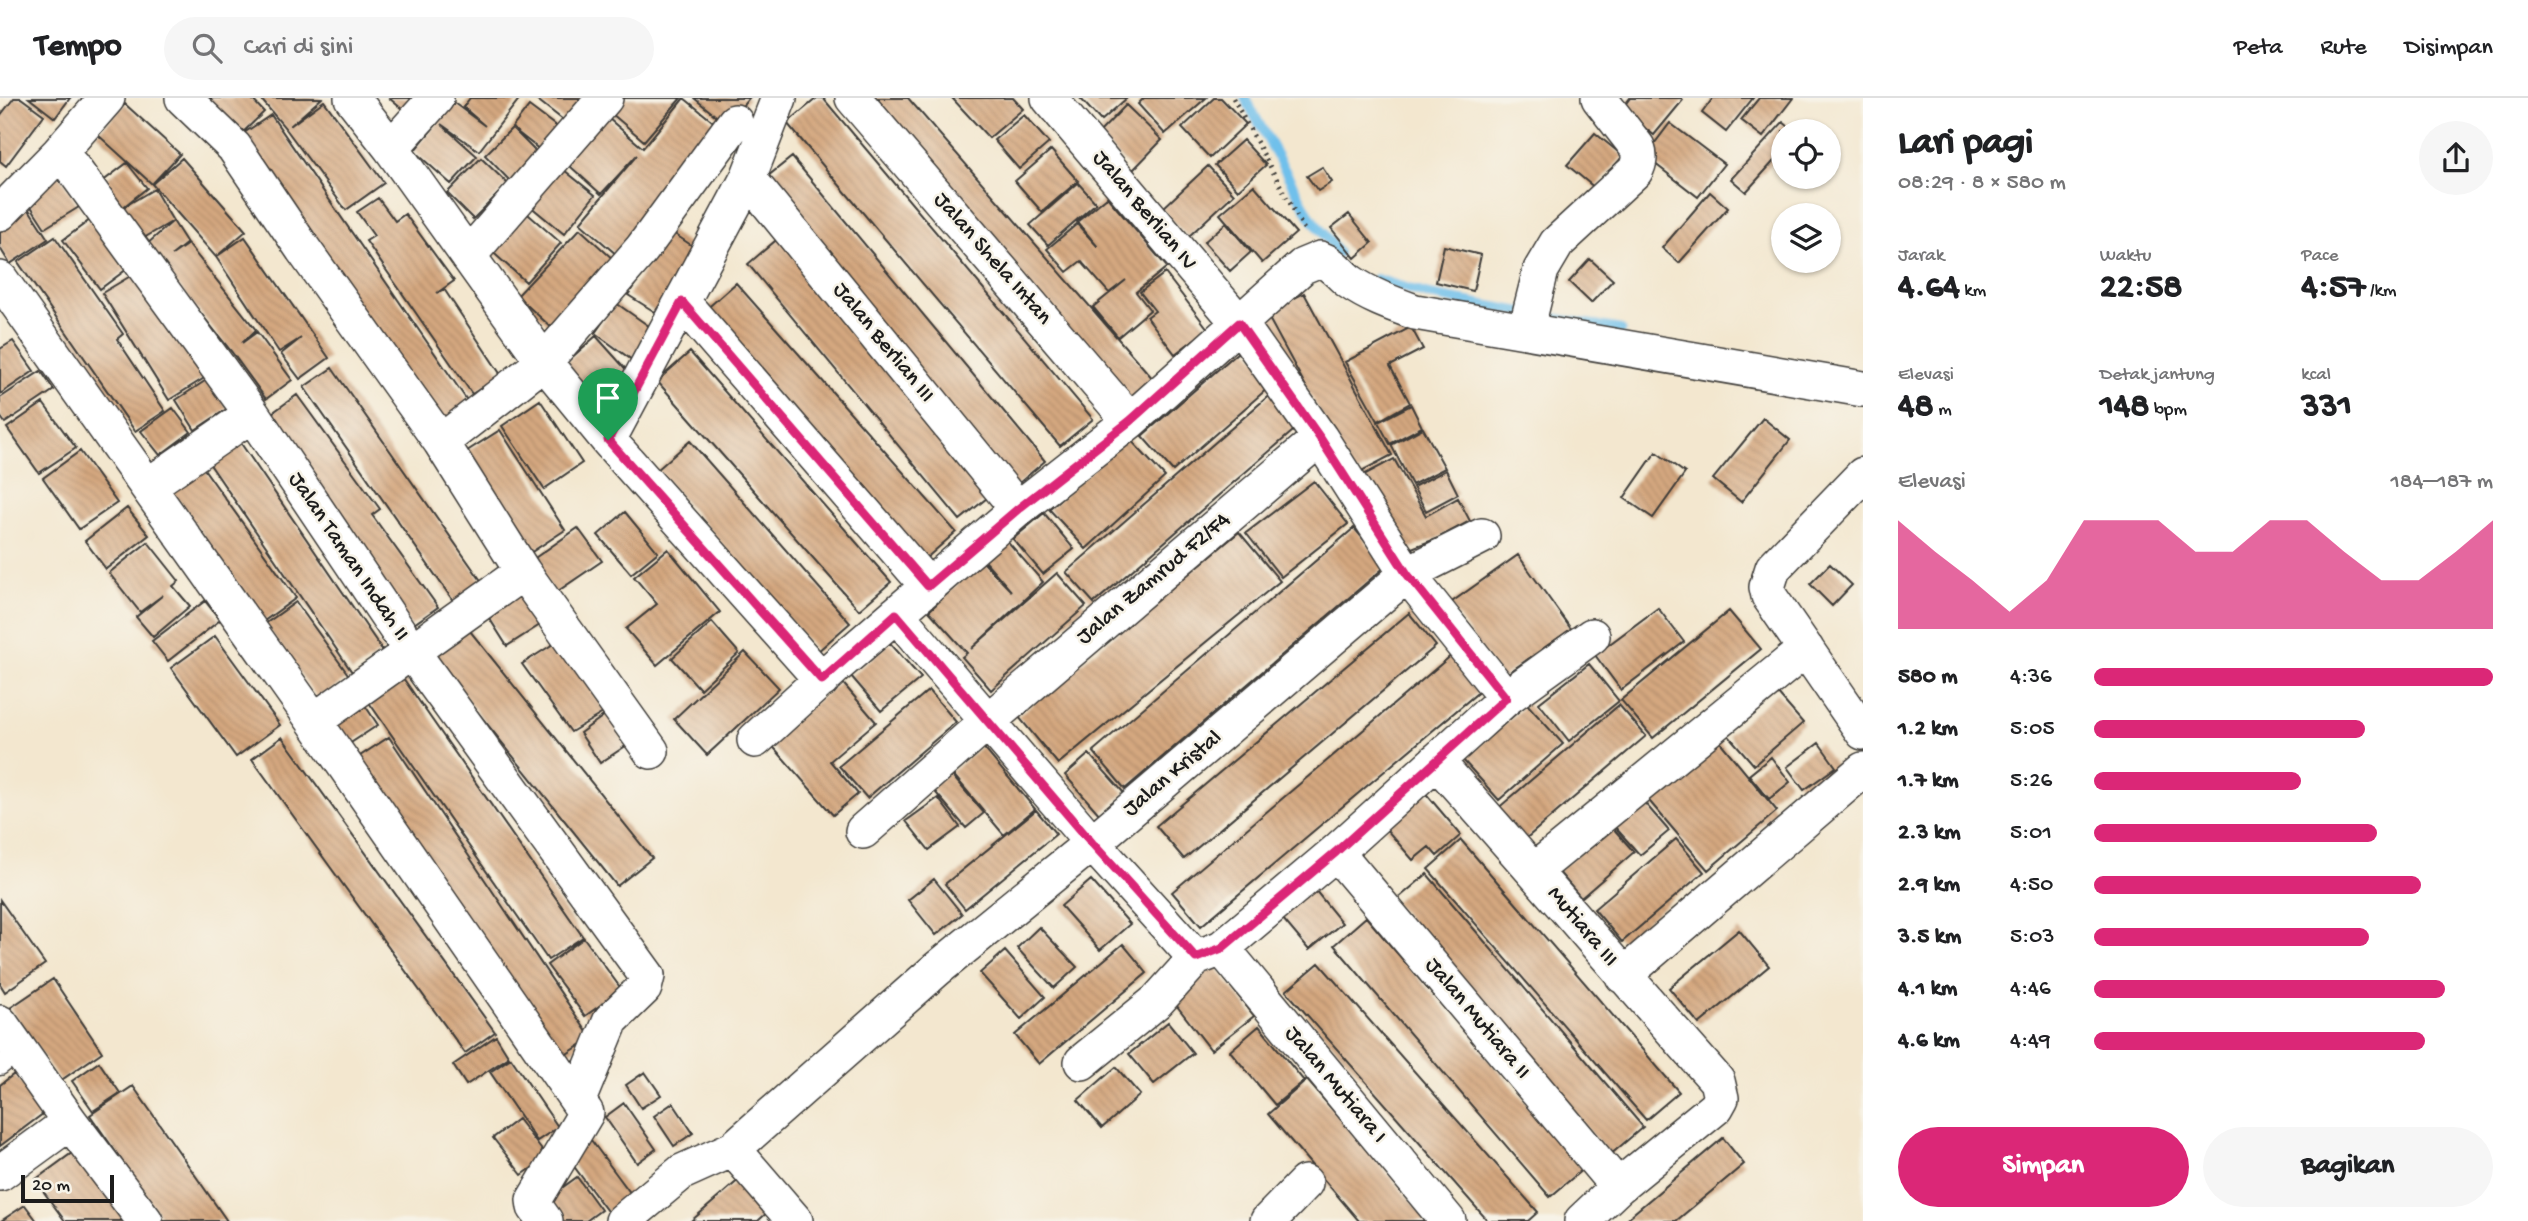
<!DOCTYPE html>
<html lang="id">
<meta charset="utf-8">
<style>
:root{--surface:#fff;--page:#f6f6f6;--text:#202124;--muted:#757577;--line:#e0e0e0;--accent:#db2777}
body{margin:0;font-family:"Gochi Hand",sans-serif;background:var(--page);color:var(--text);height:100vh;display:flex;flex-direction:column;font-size:26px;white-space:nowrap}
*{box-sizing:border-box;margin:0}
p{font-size:23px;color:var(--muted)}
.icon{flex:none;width:38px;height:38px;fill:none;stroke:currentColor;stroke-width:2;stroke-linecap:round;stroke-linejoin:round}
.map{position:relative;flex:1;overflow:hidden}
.drawer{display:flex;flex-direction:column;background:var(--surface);width:665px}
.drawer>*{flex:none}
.buttons{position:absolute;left:1771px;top:21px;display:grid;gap:14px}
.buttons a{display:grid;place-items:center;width:70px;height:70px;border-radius:50%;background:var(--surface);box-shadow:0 2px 5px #0004;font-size:35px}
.scale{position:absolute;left:21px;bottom:18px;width:93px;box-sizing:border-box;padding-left:7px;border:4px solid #1c1c1c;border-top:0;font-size:19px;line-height:24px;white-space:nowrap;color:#1c1c1c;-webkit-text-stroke:5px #f7f3e8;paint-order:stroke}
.pin{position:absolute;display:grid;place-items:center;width:60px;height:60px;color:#fff;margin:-72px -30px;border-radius:50% 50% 50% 0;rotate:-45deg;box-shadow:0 0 7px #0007}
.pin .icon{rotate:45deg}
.round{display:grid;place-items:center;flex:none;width:74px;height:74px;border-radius:37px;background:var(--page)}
.headline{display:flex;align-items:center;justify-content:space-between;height:119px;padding:0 35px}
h1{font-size:38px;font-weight:800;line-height:52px}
.metrics{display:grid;grid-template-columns:repeat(3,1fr);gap:10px;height:119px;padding:7px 35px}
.metrics div{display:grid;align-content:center}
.metrics b{font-size:35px;font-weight:800}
.metrics small{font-size:19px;font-weight:400}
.metrics p{font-size:19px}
.chart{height:196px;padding:14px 35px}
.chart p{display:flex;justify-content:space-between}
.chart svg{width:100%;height:126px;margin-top:7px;fill:var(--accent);opacity:.7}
.action{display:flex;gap:14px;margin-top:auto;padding:14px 35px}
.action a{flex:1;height:80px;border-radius:42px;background:var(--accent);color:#fff;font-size:28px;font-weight:800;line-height:80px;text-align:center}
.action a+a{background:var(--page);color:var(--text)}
ul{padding:0 35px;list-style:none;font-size:23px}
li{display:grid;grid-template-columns:112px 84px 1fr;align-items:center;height:52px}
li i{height:18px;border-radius:9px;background:var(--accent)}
header{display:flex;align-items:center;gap:42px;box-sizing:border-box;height:98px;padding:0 35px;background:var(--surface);border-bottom:2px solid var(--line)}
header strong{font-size:33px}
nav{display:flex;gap:38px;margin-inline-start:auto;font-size:24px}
.search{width:490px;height:63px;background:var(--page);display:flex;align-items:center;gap:18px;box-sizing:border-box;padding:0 24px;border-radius:38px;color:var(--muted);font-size:26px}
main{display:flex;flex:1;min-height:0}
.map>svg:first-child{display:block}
</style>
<header>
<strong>Tempo</strong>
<div class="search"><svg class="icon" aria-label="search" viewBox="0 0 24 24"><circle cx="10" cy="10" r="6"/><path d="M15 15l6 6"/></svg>Cari di sini</div>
<nav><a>Peta</a><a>Rute</a><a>Disimpan</a></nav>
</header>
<main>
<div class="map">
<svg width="1863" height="1123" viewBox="0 0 1863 1123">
<defs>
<pattern id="building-back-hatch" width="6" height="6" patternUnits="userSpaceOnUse" patternTransform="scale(1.75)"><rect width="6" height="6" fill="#d4a77f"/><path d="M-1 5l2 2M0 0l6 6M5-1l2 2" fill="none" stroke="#b58f6d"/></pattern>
</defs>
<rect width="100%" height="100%" fill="#f7f3e8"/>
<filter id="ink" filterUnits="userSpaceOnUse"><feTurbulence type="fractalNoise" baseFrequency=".0143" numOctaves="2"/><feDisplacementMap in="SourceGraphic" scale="14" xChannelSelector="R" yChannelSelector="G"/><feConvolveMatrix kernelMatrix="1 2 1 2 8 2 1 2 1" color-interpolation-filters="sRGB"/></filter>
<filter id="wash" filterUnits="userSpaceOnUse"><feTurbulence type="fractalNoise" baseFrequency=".00686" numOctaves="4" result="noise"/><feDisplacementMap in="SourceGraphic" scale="28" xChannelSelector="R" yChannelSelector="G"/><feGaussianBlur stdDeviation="1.57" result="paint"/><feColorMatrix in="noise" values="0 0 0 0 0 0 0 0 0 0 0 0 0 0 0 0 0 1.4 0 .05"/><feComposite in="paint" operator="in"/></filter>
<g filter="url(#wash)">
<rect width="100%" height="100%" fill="#f3e7cf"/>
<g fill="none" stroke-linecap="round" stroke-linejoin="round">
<path stroke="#70c0eb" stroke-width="10" d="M1245 0 1310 118 1338 155
M1376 181 1429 197 1621 232"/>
</g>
<g id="blocks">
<path fill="url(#building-back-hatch)" d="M14 0H21L44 17 6 68 0 63V18Z
M29 0H70L55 20Z
M199 0H251L264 14 238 39 271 17 473 311 440 334Z
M260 0H322L290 28 324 3 384 85 346 112 286 31Z
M389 0H422L408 16Z
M470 0H520L479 53 441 26 477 58 451 86 414 53 454 5 485 28 463 9Z
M535 0H586L567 25Z
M614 0H681L644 43 605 10Z
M684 0 722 31 617 157 580 125 637 57 601 96 561 60 602 15 643 50Z
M694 0H749L727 27Z
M817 0H823L1093 321 1060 348 787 25Z
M866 0H908L1154 282 1129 303Z
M952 0H1013L1023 11 989 40Z
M1080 0H1127L1101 23Z
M1144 0H1206L1165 36 1138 6Z
M1214 0H1221L1246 26 1210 60 1182 30Z
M1630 0H1681L1683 2 1654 37 1621 12Z
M1713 0H1753L1726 34 1702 15Z
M1759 0H1793L1763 39 1741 22Z
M125 6 180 56 152 86 97 36Z
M1126 7 1162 42 1133 72 1097 37Z
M529 8 561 32 544 55 512 30Z
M1024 17 1049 45 1019 71 994 42Z
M1783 24 1794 33H1783V53L1746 94 1731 81Z
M1670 25 1724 66 1698 99 1645 58Z
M512 30 542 60 514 87 485 57Z
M1595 35 1623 58 1595 90 1567 67Z
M1243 42 1266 67 1238 92 1215 67Z
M1051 52 1078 83 1042 114 1015 83Z
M792 59 1045 363 1012 391 758 86Z
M182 60 246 133 216 159 245 139 329 260 300 281 281 256 301 240 279 254 216 159 152 86Z
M481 60 508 86 473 121 447 95Z
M554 64 595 97 564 136 523 102Z
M127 65 147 90 122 110 154 91 173 123 142 141 102 84Z
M1208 68 1234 96 1188 139 1162 111Z
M1322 69 1332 84 1318 93 1307 78Z
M59 77 79 109 45 130 25 99Z
M1078 85 1096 105 1048 147 1030 127Z
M1254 87 1296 135 1262 165 1220 116Z
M1710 94 1728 110 1679 165 1662 150Z
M1107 99 1167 169 1136 194 1150 212 1118 239 1093 209 1126 182 1109 195 1081 163 1067 174 1047 151 1077 126 1098 149 1077 124Z
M378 100 395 123 405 116 454 183 437 195 444 191 501 277 472 296 366 143 374 138 357 114Z
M26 107 48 141 10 166 0 150V124Z
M521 110 561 145 526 184 487 149Z
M1349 116 1372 145 1355 160 1331 130Z
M94 119 131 168 100 191 63 142Z
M173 123 187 145 172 157 188 146 256 232 242 245 257 234 292 282 266 301 231 253 146 147Z
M1226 125 1251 154 1230 173 1204 144Z
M580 131 615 163 552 230 517 198Z
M670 133 697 151 655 214 628 197Z
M781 138 993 395 960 422 748 166Z
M55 139 123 236 117 241 165 313 135 333 18 164Z
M1444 148 1481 157 1473 193 1436 184Z
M1590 161 1613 182 1591 205 1569 184Z
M139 173 206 279 169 302 102 195Z
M1165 175 1208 231 1175 256 1147 219 1155 213 1140 194Z
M736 185 956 434 924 462 703 214Z
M1304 195 1392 357 1354 377 1266 215Z
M616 205 653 231 632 262 595 235Z
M1411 229 1423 251 1390 268 1410 305 1378 323 1345 264Z
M596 238 631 277 596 309 560 270Z
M13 243 34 273 0 296V251Z
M1245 248 1276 283 1173 373 1142 338Z
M690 254 891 484 859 512 657 283Z
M332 270 482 484 454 504 304 289Z
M41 273 54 292 5 325 0 318V300Z
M208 281 228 310 195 332 176 302Z
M1272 295 1300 327 1094 505 1066 474Z
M297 297 380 411 372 417 438 509 411 528 268 318Z
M540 302 582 365 544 391 502 328Z
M43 305 76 350 39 375 7 330Z
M1411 307 1422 329 1390 346 1378 324Z
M173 310 191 334 160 357 141 333Z
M1763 320 1790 342 1741 404 1713 381Z
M1423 330 1445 370 1412 387 1391 347Z
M500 332 565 432 530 455 464 355Z
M1128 339 1165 379 1086 451 1049 411Z
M690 343 850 525 817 554 657 372Z
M240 344 383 553 352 574 209 365Z
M80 353 117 405 79 431 43 380Z
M1656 354 1685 375 1653 420 1624 400Z
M197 361 296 500 264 523 165 383Z
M1394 361 1426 418 1458 400 1470 423 1438 440 1396 456 1356 381Z
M1446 372 1458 396 1426 413 1413 389Z
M1314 383 1348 426 1281 479 1246 435Z
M127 410 149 437 106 471 85 443Z
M625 414 658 454 631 476 598 437Z
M1044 415 1074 451 1043 476 1013 441Z
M578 430 602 463 555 495 532 462Z
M1354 430 1386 468 1125 691 1093 653Z
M1239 434 1280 483 1058 666 1018 618Z
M1003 438 1043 484 971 551 1057 475 1086 508 991 592 962 559 967 555 929 513 982 463 1011 493 980 457Z
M148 444 179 483 173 488 190 508 153 539 136 519 163 497 140 514 109 475Z
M668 451 720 514 657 567 626 531 657 506 634 479Z
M1518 457 1571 531 1501 580 1449 506Z
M1830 466 1852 487 1832 508 1810 486Z
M522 493 543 525 507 548 486 515Z
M205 503 220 522 168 563 152 543Z
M296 504 350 579 318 601 265 526Z
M1658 510 1684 544 1621 592 1595 557Z
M1729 513 1761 551 1653 640 1621 602Z
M1409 515 1436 548 1184 761 1156 728Z
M462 523 652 760 617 788 427 551Z
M712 524 739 555 700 591 672 560Z
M215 538 280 627 236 659 171 570Z
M561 541 608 612 571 634 522 566Z
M890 545 921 580 881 613 851 578Z
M745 554 779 590 707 657 674 621Z
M1453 556 1482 591 1201 828 1172 794Z
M1589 566 1619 603 1569 643 1539 605Z
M403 580 583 839 548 862 368 603Z
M841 583 876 624 830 663 858 696 833 717 769 644Z
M929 592 956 624 867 700 839 668Z
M1777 595 1803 625 1754 667 1728 637Z
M360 600 378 627 349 646 331 619Z
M1527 606 1563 646 1499 702 1463 662Z
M1619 607 1646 638 1523 743 1496 712Z
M609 614 630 645 600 665 580 635Z
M282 639 495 934 465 955 252 661Z
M389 639 591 940 559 961 357 660Z
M1716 639 1777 713 1708 772 1645 698Z
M1819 645 1836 669 1804 692 1787 669Z
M982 648 1035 711 1004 737 951 674Z
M1089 656 1124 695 1100 717 1065 677Z
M1771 659 1790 684 1769 701 1749 677Z
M949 674 984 715 966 730 931 689Z
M1422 691 1461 737 1437 758 1429 749 1413 762 1386 731Z
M938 700 960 729 929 752 906 723Z
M1643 703 1669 733 1640 757 1614 728Z
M1036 712 1056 736 965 811 945 786Z
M1611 728 1634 754 1581 800 1558 773Z
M1676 741 1704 774 1622 844 1594 811Z
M1461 742 1679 994 1646 1022 1428 771Z
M1427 776 1643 1029 1610 1057 1394 804Z
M934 781 962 816 936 837 908 802Z
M1091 782 1130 826 1100 852 1061 808Z
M1311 787 1342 825 1309 852 1277 814Z
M0 802 45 866 5 894 0 886Z
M1366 819 1583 1071 1550 1099 1334 847Z
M1039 829 1077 869 1054 890 1017 850Z
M1739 832 1769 868 1699 926 1669 890Z
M584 840 622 892 585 918 547 867Z
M1123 846 1147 875 1039 966 1015 937Z
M1005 853 1045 899 1021 921 980 875Z
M1319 865 1538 1114 1528 1123H1488L1286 893Z
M1213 866 1254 918 1211 952 1170 899Z
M53 881 102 954 60 983 10 910Z
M1168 924 1193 955 1154 986 1129 956Z
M1259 928 1304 983 1275 1007 1230 953Z
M496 938 509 959 466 987 453 967Z
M511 960 558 1029 537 1043 490 974Z
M99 964 120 995 93 1013 72 983Z
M1116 969 1140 997 1102 1030 1078 1002Z
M645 974 661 997 641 1010 626 987Z
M14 976 44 1015 0 1048V987Z
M1307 982 1428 1123H1359L1268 1016Z
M133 988 227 1123H164L90 1017Z
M624 1005 656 1051 637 1065 605 1019Z
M673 1005 693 1035 674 1048 654 1018Z
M518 1021 547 1059 522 1077 493 1040Z
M1723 1040 1744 1066 1676 1123H1630L1628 1120Z
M591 1042 634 1100 610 1117 567 1059Z
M76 1052 129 1123H65L35 1082Z
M577 1079 601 1112 586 1123H552L540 1106Z
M741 1080 770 1112 758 1123H691Z
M25 1107 37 1123H1Z"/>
</g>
</g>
<g filter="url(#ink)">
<use href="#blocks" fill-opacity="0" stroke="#3c3a37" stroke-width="2"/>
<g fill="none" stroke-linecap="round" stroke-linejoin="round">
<g stroke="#3c3a37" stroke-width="21">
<path id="service" d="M0 968 6 963"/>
</g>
<g stroke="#3c3a37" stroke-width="38">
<path id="minor" d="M183 0 234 49 303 151 441 344 544 264 642 151 735 24
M352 0 391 50
M436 0 391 50 544 264 608 342 822 582
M853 0 1130 323
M1049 0 1239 225 1320 340 1407 476 1506 600
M59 55 72 69 252 316 412 554 647 878 644 890 611 922 578 1002
M748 80 1018 411
M0 115 59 55 107 0
M468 158 605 0
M0 181 314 623 586 1015 534 1102 535 1109 545 1123
M682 204 928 488
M1526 232 1541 172 1557 145 1635 73C1640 64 1640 58 1637 49L1599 0
M608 342 748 80 779 0
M441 344 523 474 651 653
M1863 377 1773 470 1767 489 1769 498 1863 634
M148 388 252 316
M896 516 1092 745 1196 860
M314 623 523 474
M755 642 836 568 1018 411 1130 323 1303 168 1320 161C1334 166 1339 176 1350 184 1370 198 1393 206 1415 214L1863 291
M1436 663C1531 769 1623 877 1717 983L1721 1000 1716 1009 1618 1089 1582 1123
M863 733 988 623 1320 340
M1336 754 1618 1089
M1535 772 1806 551
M1222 850 1448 1123
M1623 878 1863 672
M0 925 70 1024 145 1123
M1082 964 1157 903 1196 860 1222 850 1336 754 1506 600 1592 538
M733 1051 795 1123
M0 1075 70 1024
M623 1123 682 1074 733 1051 937 871 1092 745 1407 476 1482 438
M1268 1123 1305 1085"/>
</g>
<path stroke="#3c3a37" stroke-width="4.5" stroke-dasharray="2 5" stroke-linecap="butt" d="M1233 0 1305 133"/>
<use href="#service" stroke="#fff" stroke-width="18"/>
<use href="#minor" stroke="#fff" stroke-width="35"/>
</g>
</g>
<g fill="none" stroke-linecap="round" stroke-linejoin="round" filter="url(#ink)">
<g stroke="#fff" stroke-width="14">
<path id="route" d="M682 204 928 488 1018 411 1130 323 1239 225 1320 340 1407 476 1506 600 1336 754 1222 850 1196 860 1092 745 896 516 822 582 608 342Z"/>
</g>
<use href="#route" stroke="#db2777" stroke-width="9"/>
</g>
<g text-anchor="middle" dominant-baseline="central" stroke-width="5" stroke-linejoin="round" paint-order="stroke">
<g font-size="23" fill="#1c1c1c" stroke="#f7f3e8">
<text transform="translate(1144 113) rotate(50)">Jalan Berlian IV</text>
<text transform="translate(992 161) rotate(49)">Jalan Shela Intan</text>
<text transform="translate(883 245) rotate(51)">Jalan Berlian III</text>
<text transform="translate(348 459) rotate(56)">Jalan Taman Indah II</text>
<text transform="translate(1154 481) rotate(-40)">Jalan Zamrud F2/F4</text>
<text transform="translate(1173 676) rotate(-40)">Jalan Kristal</text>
<text transform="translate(1582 829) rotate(50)">Mutiara III</text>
<text transform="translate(1477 921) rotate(50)">Jalan Mutiara II</text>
<text transform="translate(1335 987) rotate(50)">Jalan Mutiara I</text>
</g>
</g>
</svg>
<div class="buttons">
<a><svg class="icon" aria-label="locate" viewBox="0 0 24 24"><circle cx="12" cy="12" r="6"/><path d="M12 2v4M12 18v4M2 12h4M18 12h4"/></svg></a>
<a><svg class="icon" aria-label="layers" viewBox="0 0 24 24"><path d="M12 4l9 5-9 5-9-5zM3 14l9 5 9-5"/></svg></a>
</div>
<div class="scale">20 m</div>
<div class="pin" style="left:608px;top:342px;background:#1e9e55"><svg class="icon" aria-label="arrive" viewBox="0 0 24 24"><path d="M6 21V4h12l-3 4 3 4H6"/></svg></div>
</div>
<section class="drawer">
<div class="headline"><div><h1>Lari pagi</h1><p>08:29 · 8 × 580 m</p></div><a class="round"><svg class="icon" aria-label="share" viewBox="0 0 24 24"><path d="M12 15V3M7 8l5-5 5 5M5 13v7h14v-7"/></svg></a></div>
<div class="metrics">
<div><p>Jarak</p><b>4.64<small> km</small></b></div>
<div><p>Waktu</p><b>22:58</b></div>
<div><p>Pace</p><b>4:57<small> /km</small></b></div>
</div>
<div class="metrics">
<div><p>Elevasi</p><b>48<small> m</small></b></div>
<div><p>Detak jantung</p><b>148<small> bpm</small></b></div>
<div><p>kcal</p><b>331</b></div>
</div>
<div class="chart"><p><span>Elevasi</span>184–187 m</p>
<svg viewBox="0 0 160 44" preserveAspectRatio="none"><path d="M0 44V6L10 17L20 27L30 38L40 27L50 6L60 6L70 6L80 17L90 17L100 6L110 6L120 17L130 27L140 27L150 17L160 6V44z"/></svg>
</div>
<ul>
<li><b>580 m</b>4:36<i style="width:100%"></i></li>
<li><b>1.2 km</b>5:05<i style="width:68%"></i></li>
<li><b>1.7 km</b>5:26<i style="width:52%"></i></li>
<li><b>2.3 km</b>5:01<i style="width:71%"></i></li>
<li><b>2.9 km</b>4:50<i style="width:82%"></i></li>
<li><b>3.5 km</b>5:03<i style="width:69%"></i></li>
<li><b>4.1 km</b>4:46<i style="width:88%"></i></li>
<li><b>4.6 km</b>4:49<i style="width:83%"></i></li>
</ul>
<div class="action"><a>Simpan</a><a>Bagikan</a></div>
</section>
</main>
